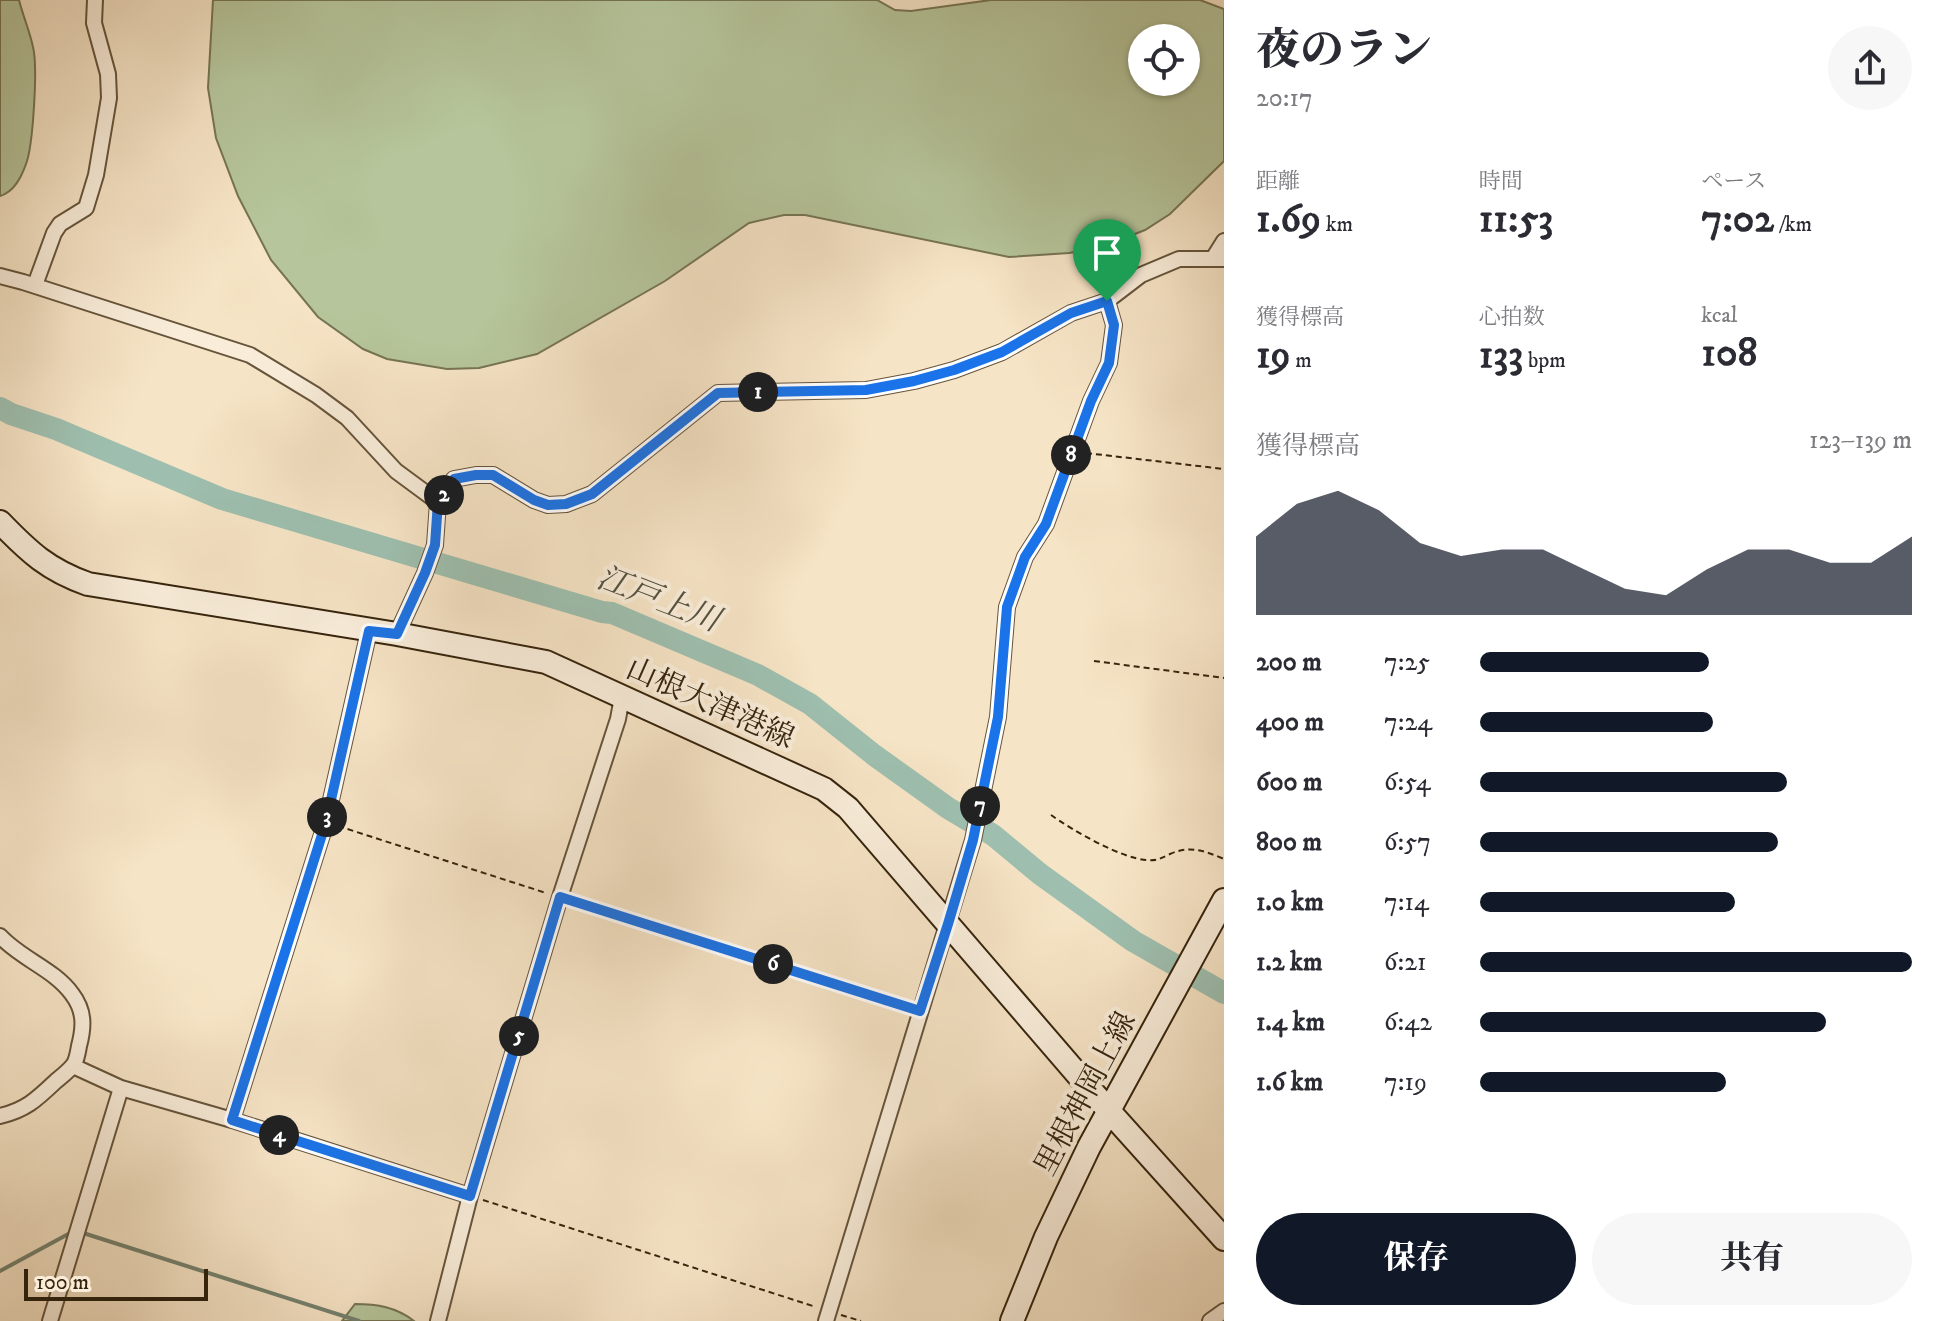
<!DOCTYPE html>
<html lang="ja">
<meta charset="utf-8">
<style>
:root{--surface:#fff;--page:#f7f7f7;--text:#2b2b33;--muted:#7c7c81;--accent:#111827}
body{margin:0;font-family:"IM FELL DW Pica","Noto Serif JP",serif;background:var(--page);color:var(--text);height:100vh;display:flex;flex-direction:column;font-size:30px;white-space:nowrap}
*{box-sizing:border-box;margin:0}
p{font-size:26px;color:var(--muted)}
.icon{flex:none;width:44px;height:44px;fill:none;stroke:currentColor;stroke-width:2;stroke-linecap:round;stroke-linejoin:round}
.map{position:relative;flex:1;overflow:hidden}
.drawer{display:flex;flex-direction:column;background:var(--surface);width:720px}
.drawer>*{flex:none}
.tools{position:absolute;left:1128px;top:24px;display:grid;gap:16px}
.tools a{display:grid;place-items:center;width:72px;height:72px;border-radius:50%;background:var(--surface);box-shadow:0 2px 6px #0004;font-size:40px}
.scale{position:absolute;left:24px;bottom:20px;width:184px;box-sizing:border-box;padding-left:8px;border:4px solid #36240d;border-top:0;font-size:22px;line-height:28px;white-space:nowrap;color:#36240d;-webkit-text-stroke:6px #f9edda;paint-order:stroke}
.pin{position:absolute;display:grid;place-items:center;width:68px;height:68px;color:#fff;margin:-82px -34px;border-radius:50% 50% 50% 0;rotate:-45deg;box-shadow:0 0 8px #0007}
.pin .icon{rotate:45deg}
.km{position:absolute;width:40px;height:40px;margin:-20px;border-radius:50%;background:#222;color:#fff;font-size:22px;line-height:40px;text-align:center}
.round{display:grid;place-items:center;flex:none;width:84px;height:84px;border-radius:42px;background:var(--page)}
.overview{display:flex;align-items:center;justify-content:space-between;height:136px;padding:0 32px}
h1{font-size:44px;font-weight:800;line-height:60px}
.figures{display:grid;grid-template-columns:repeat(3,1fr);gap:12px;height:136px;padding:8px 32px}
.figures div{display:grid;align-content:center}
.figures b{font-size:40px;font-weight:800}
.figures small{font-size:22px;font-weight:400}
.figures p{font-size:22px}
.chart{height:224px;padding:16px 32px}
.chart p{display:flex;justify-content:space-between}
.chart svg{width:100%;height:144px;margin-top:8px;fill:var(--accent);opacity:.7}
.button{display:flex;gap:16px;margin-top:auto;padding:16px 32px}
.button a{flex:1;height:92px;border-radius:48px;background:var(--accent);color:#fff;font-size:32px;font-weight:800;line-height:92px;text-align:center}
.button a+a{background:var(--page);color:var(--text)}
ul{padding:0 32px;list-style:none;font-size:26px}
li{display:grid;grid-template-columns:128px 96px 1fr;align-items:center;height:60px}
li i{height:20px;border-radius:10px;background:var(--accent)}
main{display:flex;flex:1;min-height:0}
.map>svg:first-child{display:block}
</style>
<main>
<div class="map">
<svg width="1224" height="1321" viewBox="0 0 1224 1321">
<rect width="100%" height="100%" fill="#f6e4c6"/>
<filter id="stains"><feTurbulence type="fractalNoise" baseFrequency=".0025" numOctaves="4"/><feColorMatrix values="0 0 0 0 .2 0 0 0 0 .09 0 0 0 0 .02 0 0 0 .5 -.17"/></filter>
<radialGradient id="worn" r=".72"><stop offset=".6" stop-color="#630" stop-opacity="0"/><stop offset="1" stop-color="#630" stop-opacity=".3"/></radialGradient>
<path fill="#b6c59b" stroke="#767454" stroke-width="2" fill-rule="evenodd" d="M0 0H19C23 16 30 32 33 47 38 67 33 146 26 164 21 178 14 192 0 196Z
M213 0H877L895 10 911 11 991 0H1200L1224 9V161L1170 214 1145 230 1099 248 1069 253 1009 257 805 215H784L749 223 665 281 537 354 479 368 447 369 387 359 363 349 318 317 271 260 238 196 216 138 208 88ZM1142 38H1186V82H1142Z
M355 1304C377 1304 396 1307 414 1321H342Z"/>
<g fill="none" stroke-linecap="round" stroke-linejoin="round">
<path stroke="#74816e" stroke-width="4" d="M80 1232 359 1321
M0 1271 72 1232"/>
<path stroke="#9ebfaf" stroke-width="22" d="M0 408 11 414 56 429 222 499 602 612 612 613 758 675 810 704 874 755 948 808 993 835 1040 874 1133 941 1224 993"/>
<g stroke="#66543b" stroke-width="18">
<path id="street" d="M1214 257 1224 241
M0 276 23 282 250 355 316 395 347 418 396 471 438 502
M35 285 54 233 60 224 86 208 96 175 109 98 108 74 94 23 95 0
M397 634 425 573 435 545 438 502 454 479 476 475H493L534 500 548 505 566 504 592 494 718 393 866 390 914 381 954 370 1002 352 1071 313 1107 301 1141 275 1179 259H1224
M0 936C21 959 54 969 72 994 85 1011 84 1027 79 1046 78 1052 77 1059 74 1064 70 1070 62 1076 56 1081 37 1099 26 1110 0 1116
M73 1066 121 1088 232 1120 470 1196
M232 1120 326 822 369 631
M50 1321 121 1088
M438 1321 470 1196 560 897 618 719 622 697
M826 1321 973 840 998 717 1007 607 1025 557 1046 524 1091 401 1109 363 1114 325 1107 301
M1210 1321 1224 1311"/>
</g>
<g stroke="#36240d" stroke-width="26">
<path id="secondary" d="M0 522C29 552 48 570 88 584L397 634 546 662 824 789 848 808 1109 1111 1224 1239
M1012 1321 1046 1237 1089 1147 1224 900"/>
</g>
<path stroke="#36240d" stroke-width="2" stroke-dasharray="6 4" stroke-linecap="butt" d="M1086 453 1224 469
M1094 661 1224 678
M1051 815C1072 830 1122 859 1147 860 1157 861 1162 858 1170 854 1190 845 1205 851 1224 859
M338 826 546 893
M575 902 908 1007
M483 1200 816 1307
M841 1315 861 1321"/>
<use href="#street" stroke="#f9edda" stroke-width="14"/>
<use href="#secondary" stroke="#f9edda" stroke-width="22"/>
</g>
<g fill="none" stroke-linecap="round" stroke-linejoin="round">
<g stroke="#fff" stroke-width="16">
<path id="route" d="M1107 301 1114 325 1109 363 1091 401 1046 524 1025 557 1007 607 998 717 973 840 948 924 920 1011 560 897 470 1196 232 1120 326 822 369 631 397 634 425 573 435 545 438 502 454 479 476 475H493L534 500 548 505 566 504 592 494 718 393 866 390 914 381 954 370 1002 352 1071 313Z"/>
</g>
<use href="#route" stroke="#1a73e8" stroke-width="10"/>
</g>
<g text-anchor="middle" dominant-baseline="central" stroke-width="8" stroke-linejoin="round" paint-order="stroke">
<g font-size="30" fill="#36240d" stroke="#f9edda">
<text transform="translate(710 704) rotate(24)">山根大津港線</text>
<text transform="translate(1086 1094) rotate(-62)">里根神岡上線</text>
</g>
<g font-size="32" font-style="italic" fill="#55523e" stroke="#f9edda">
<text transform="translate(658 600) rotate(21)">江戸上川</text>
</g>
</g>
<rect width="100%" height="100%" filter="url(#stains)"/>
<rect width="100%" height="100%" fill="url(#worn)"/>
</svg>
<div class="tools">
<a><svg class="icon" aria-label="locate" viewBox="0 0 24 24"><circle cx="12" cy="12" r="6"/><path d="M12 2v4M12 18v4M2 12h4M18 12h4"/></svg></a>
</div>
<div class="scale">100 m</div>
<div class="pin" style="left:1107px;top:301px;background:#1e9e55"><svg class="icon" aria-label="arrive" viewBox="0 0 24 24"><path d="M6 21V4h12l-3 4 3 4H6"/></svg></div>
<b class="km" style="left:758px;top:392px">1</b>
<b class="km" style="left:444px;top:495px">2</b>
<b class="km" style="left:327px;top:817px">3</b>
<b class="km" style="left:279px;top:1135px">4</b>
<b class="km" style="left:519px;top:1036px">5</b>
<b class="km" style="left:773px;top:964px">6</b>
<b class="km" style="left:980px;top:806px">7</b>
<b class="km" style="left:1071px;top:455px">8</b>
</div>
<section class="drawer">
<div class="overview"><div><h1>夜のラン</h1><p>20:17</p></div><a class="round"><svg class="icon" aria-label="share" viewBox="0 0 24 24"><path d="M12 15V3M7 8l5-5 5 5M5 13v7h14v-7"/></svg></a></div>
<div class="figures">
<div><p>距離</p><b>1.69<small> km</small></b></div>
<div><p>時間</p><b>11:53</b></div>
<div><p>ペース</p><b>7:02<small> /km</small></b></div>
</div>
<div class="figures">
<div><p>獲得標高</p><b>19<small> m</small></b></div>
<div><p>心拍数</p><b>133<small> bpm</small></b></div>
<div><p>kcal</p><b>108</b></div>
</div>
<div class="chart"><p><span>獲得標高</span>123–139 m</p>
<svg viewBox="0 0 160 44" preserveAspectRatio="none"><path d="M0 44V20L10 10L20 6L30 12L40 22L50 26L60 24L70 24L80 30L90 36L100 38L110 30L120 24L130 24L140 28L150 28L160 20V44z"/></svg>
</div>
<ul>
<li><b>200 m</b>7:25<i style="width:53%"></i></li>
<li><b>400 m</b>7:24<i style="width:54%"></i></li>
<li><b>600 m</b>6:54<i style="width:71%"></i></li>
<li><b>800 m</b>6:57<i style="width:69%"></i></li>
<li><b>1.0 km</b>7:14<i style="width:59%"></i></li>
<li><b>1.2 km</b>6:21<i style="width:100%"></i></li>
<li><b>1.4 km</b>6:42<i style="width:80%"></i></li>
<li><b>1.6 km</b>7:19<i style="width:57%"></i></li>
</ul>
<div class="button"><a>保存</a><a>共有</a></div>
</section>
</main>
